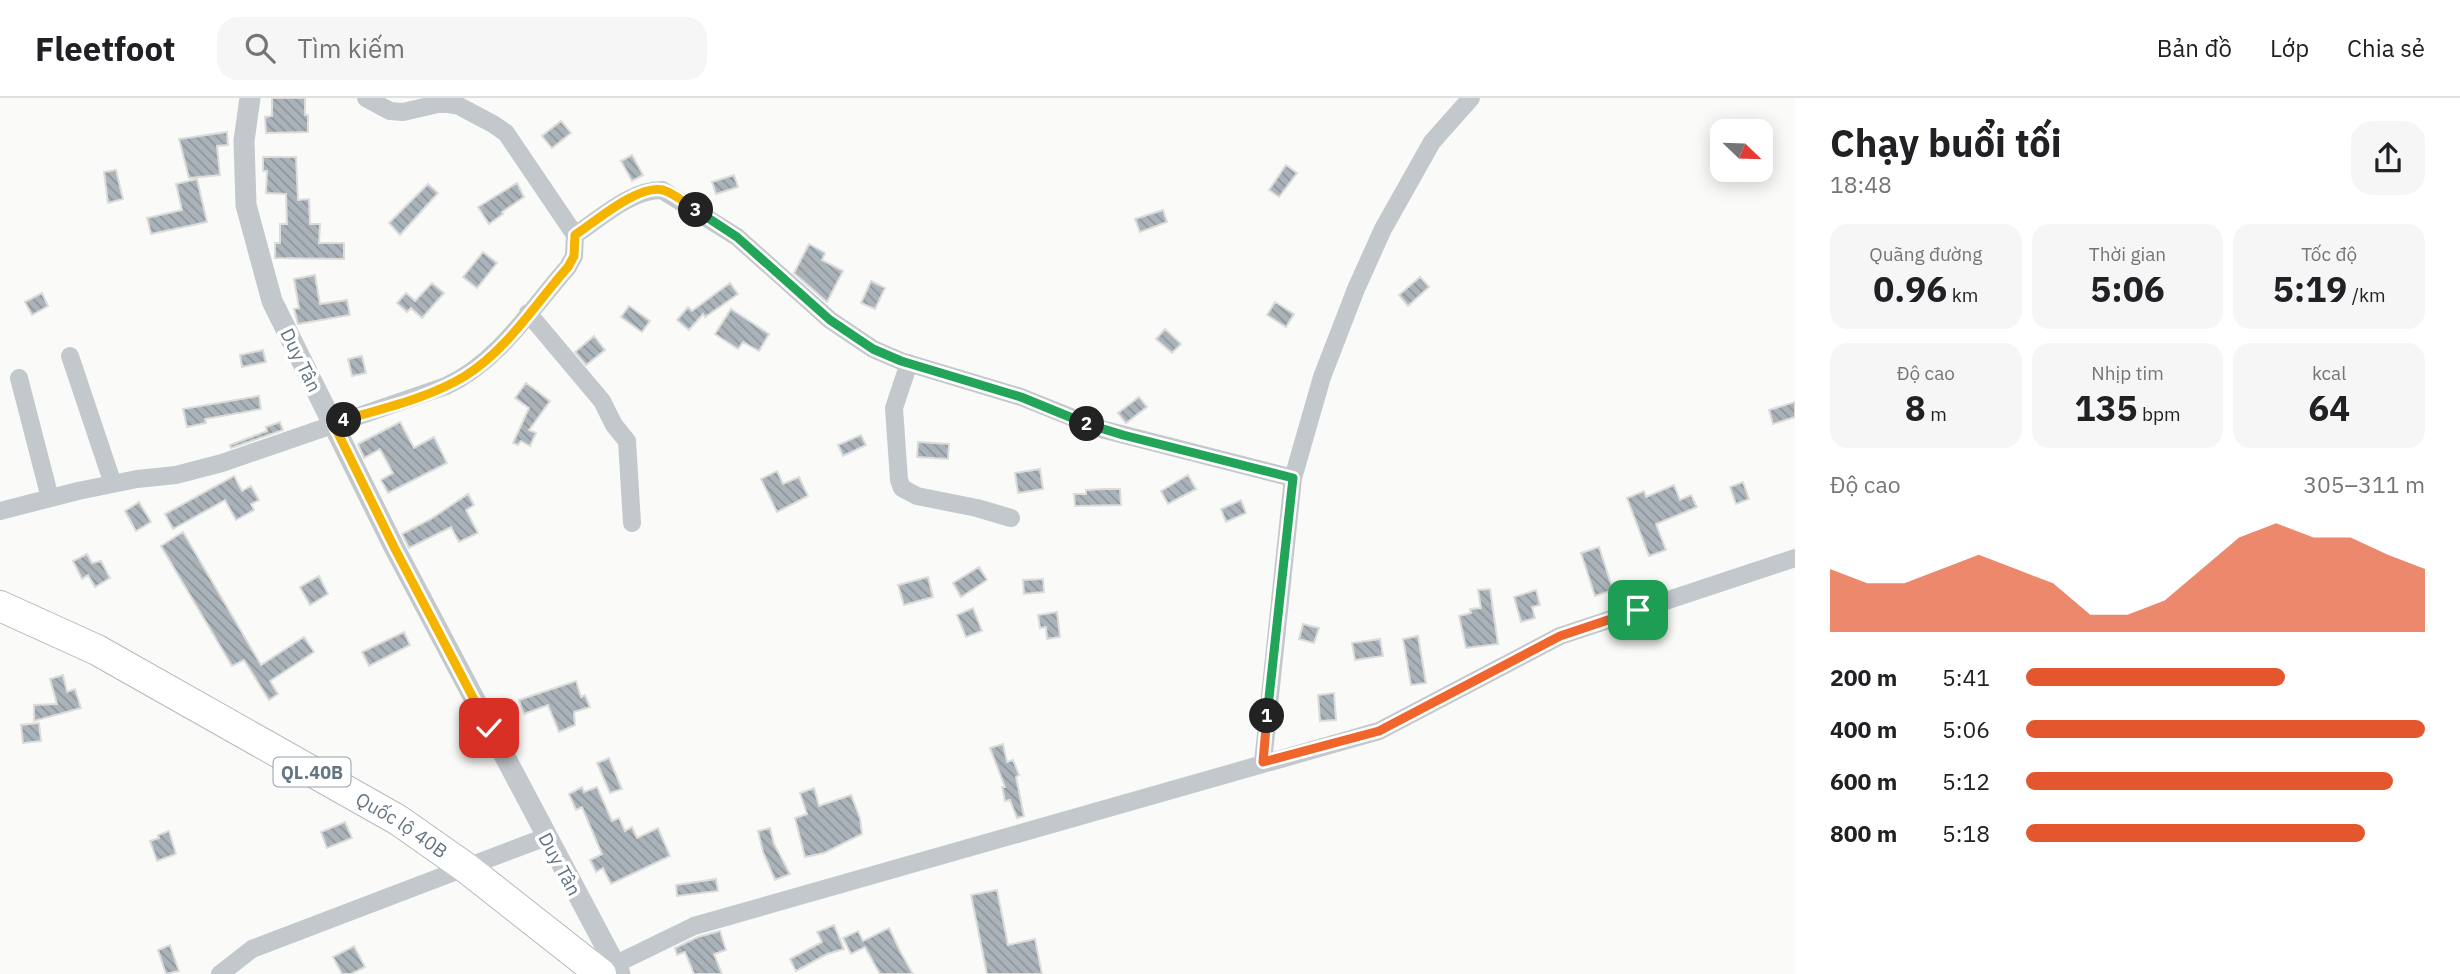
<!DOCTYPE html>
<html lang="vi">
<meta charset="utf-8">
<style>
:root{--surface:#fff;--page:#f6f6f6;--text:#202124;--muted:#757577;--line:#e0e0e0;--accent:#e4572e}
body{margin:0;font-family:"IBM Plex Sans",sans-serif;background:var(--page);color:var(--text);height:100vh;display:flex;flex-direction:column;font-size:26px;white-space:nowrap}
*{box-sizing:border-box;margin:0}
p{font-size:23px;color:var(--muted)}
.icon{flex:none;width:38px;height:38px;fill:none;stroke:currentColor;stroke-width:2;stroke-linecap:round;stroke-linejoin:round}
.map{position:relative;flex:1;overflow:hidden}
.drawer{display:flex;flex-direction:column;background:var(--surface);width:665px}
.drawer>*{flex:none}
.needle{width:46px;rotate:113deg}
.tools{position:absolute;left:1710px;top:21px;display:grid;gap:14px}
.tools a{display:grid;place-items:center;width:63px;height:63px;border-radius:14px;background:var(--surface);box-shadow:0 4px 18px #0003;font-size:35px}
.pin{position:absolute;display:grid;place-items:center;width:60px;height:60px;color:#fff;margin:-30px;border-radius:14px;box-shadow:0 4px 10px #0006}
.km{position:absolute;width:35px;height:35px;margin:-18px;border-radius:50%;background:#222;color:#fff;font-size:19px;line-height:35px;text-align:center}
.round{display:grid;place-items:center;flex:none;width:74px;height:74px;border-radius:21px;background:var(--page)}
.summary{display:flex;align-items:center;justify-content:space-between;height:119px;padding:0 35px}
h1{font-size:38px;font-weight:700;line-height:52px}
.figures{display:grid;grid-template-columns:repeat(3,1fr);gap:10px;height:119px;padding:7px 35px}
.figures div{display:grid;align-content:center;border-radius:18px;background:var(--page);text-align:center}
.figures b{font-size:35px;font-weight:700}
.figures small{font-size:19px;font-weight:400}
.figures p{font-size:19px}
.chart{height:196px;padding:14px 35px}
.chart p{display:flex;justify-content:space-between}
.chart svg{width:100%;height:126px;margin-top:7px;fill:var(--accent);opacity:.7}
ul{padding:0 35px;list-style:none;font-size:23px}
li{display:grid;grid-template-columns:112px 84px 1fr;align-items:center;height:52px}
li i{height:18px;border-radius:9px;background:var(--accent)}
header{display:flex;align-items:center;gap:42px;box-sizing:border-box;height:98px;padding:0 35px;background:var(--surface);border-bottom:2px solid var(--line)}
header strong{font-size:33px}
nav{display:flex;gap:38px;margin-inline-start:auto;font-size:24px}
.search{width:490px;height:63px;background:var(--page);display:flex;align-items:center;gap:18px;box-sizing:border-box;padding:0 24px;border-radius:21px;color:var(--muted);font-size:26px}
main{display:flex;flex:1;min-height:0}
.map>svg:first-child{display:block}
</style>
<header>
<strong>Fleetfoot</strong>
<div class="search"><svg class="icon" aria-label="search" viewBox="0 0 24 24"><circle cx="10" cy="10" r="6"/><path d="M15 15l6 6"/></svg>Tìm kiếm</div>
<nav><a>Bản đồ</a><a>Lớp</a><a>Chia sẻ</a></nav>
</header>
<main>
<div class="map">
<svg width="1795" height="876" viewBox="0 0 1795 876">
<defs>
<pattern id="building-back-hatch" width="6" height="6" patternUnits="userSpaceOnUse" patternTransform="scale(1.75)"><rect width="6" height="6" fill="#aab3b9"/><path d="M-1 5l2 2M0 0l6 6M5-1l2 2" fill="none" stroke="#8e969c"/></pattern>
</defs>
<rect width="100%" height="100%" fill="#fafaf8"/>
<path fill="url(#building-back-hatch)" stroke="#dcdcda" stroke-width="2" d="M272 0H305V17H308V34L266 35 265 19 272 18Z
M561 23 571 35 552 50 542 38Z
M227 34 228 47 217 48 220 77 189 80 179 41Z
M632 57 643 77 632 83 621 63Z
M263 59H296L298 102 309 101 310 126H320L319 145H344V161L275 160V145H280V126H287L286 96 266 95 267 73H263Z
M1286 67 1297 75 1279 99 1269 92Z
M116 72 123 101 108 105 104 74Z
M734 77 738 89 716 96 712 84Z
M197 81 207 124 151 136 147 120 182 112 176 86Z
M517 85 524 99 502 114 503 116 489 126 478 109Z
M428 86 438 95 400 137 389 125Z
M1163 112 1167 124 1140 134 1135 121Z
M809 146 825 155 822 162 843 173 827 204 794 175Z
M483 154 497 165 477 190 463 179Z
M315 177 320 206 347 202 350 217 298 226 294 211 299 210 294 181Z
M1420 179 1429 189 1408 208 1399 197Z
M871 183 885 190 875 211 861 205Z
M432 185 444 195 422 220 411 210 407 214 397 205 406 195 415 203Z
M730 185 738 196 705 219 703 216 689 232 677 222 688 209 692 213Z
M42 195 48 208 32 217 25 204Z
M1275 204 1294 216 1286 229 1267 217Z
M629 208 650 223 642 234 621 219Z
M731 211 769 236 759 253 743 244 738 251 715 236Z
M1165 231 1181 246 1172 255 1156 241Z
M594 238 605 252 586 267 575 254Z
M263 252 266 264 242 269 240 257Z
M362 258 366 275 352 278 348 261Z
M526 285 550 303 529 332 536 335 530 348 521 343 518 347 513 345 529 310 515 300Z
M259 298 261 311 205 321 206 325 187 329 183 311Z
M1139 299 1147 309 1126 325 1118 315Z
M1795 304V319L1773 326 1769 312Z
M280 324 283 332 231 350 230 347 267 333 266 329Z
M400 324 414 350 434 339 447 365 388 395 381 382 393 375 380 351 364 360 358 346Z
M861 337 866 347 843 358 838 347Z
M918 344 949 346 948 361 917 359Z
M1040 371 1043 391 1018 395 1015 375Z
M777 373 783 386 799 379 808 398 777 414 761 381Z
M1188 377 1196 391 1168 406 1161 393Z
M234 378 242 393 251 388 259 402 251 406 254 412 236 422 225 402 173 431 165 416Z
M1743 384 1749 401 1736 406 1730 389Z
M1674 387 1680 402 1691 397 1697 409 1656 426 1666 452 1649 458 1627 400 1644 393 1646 399Z
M1105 391H1120L1121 407 1075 408 1074 396H1086V392Z
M468 396 474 407 466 412 478 435 459 444 451 429 409 450 402 436 431 421Z
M1241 402 1246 415 1226 424 1221 411Z
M139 404 151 424 136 433 125 413Z
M183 434 261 567 304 539 314 554 270 583 278 596 269 602 244 562 232 568 161 448Z
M1599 449 1613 492 1595 498 1581 455Z
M87 456 92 465 101 463 110 480 95 489 88 477 82 481 73 463Z
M979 469 987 482 961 499 953 485Z
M319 478 328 496 310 507 300 489Z
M928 479 933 499 904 507 898 487Z
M1043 481 1044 494 1024 496 1023 482Z
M1490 491 1498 546 1466 550 1459 518 1471 515 1470 511 1481 510 1478 492Z
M1536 492 1540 507 1532 509 1535 520 1521 524 1514 499Z
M973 510 982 533 966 539 957 517Z
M1057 514 1060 539 1047 541 1046 529 1040 530 1038 517Z
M1303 526 1319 530 1314 545 1299 541Z
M404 534 410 547 369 568 362 554Z
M1418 538 1426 585 1411 587 1403 541Z
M1380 541 1383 558 1355 562 1352 545Z
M63 577 67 594 75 591 81 610 34 623V607L57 606 50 581Z
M576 583 581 599 585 597 590 609 574 614 575 627 559 634 548 607 524 616 519 602Z
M1334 595 1336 622 1320 623 1318 597Z
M39 625 41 643 23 645 21 627Z
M1003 646 1007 664 1013 662 1019 677 1016 679 1024 718 1017 720 1010 702 1005 703 1002 689H1005L990 650Z
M609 660 622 691 610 695 597 665Z
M582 689 584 694 597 689 612 723 619 720 625 733 632 729 637 740 658 730 670 758 611 786 603 770 596 774 590 762 602 756 582 709 576 712 569 696Z
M814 690 819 708 851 697 860 720 862 736 824 755 805 759 795 720 807 716 800 695Z
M345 724 352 740 327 750 321 734Z
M770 730 774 746 790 776 775 782 763 754 758 733Z
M169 733 176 756 157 763 150 743 159 740 158 737Z
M716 781 718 793 677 798 676 787Z
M997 792 1008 847 1035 841 1042 876H987L971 797Z
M834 827 844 851 827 856 796 873 790 861 822 844 817 834Z
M889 830 901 855 913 876H880L865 849 851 856 843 840 858 833 863 843Z
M720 833 726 852 714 856 722 876H694L685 854 677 857 675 850 698 839Z
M170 847 179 873 166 876 158 852Z
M354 848 365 869 351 876H342L333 859Z"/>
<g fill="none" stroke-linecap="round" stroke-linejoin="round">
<g stroke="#b4b9bd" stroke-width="32">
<g id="trunk">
<path id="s1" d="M0 508 97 552 398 722 465 769 601 876"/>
</g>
</g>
<path stroke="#c3c8cc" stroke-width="18" d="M575 137C601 120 630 92 662 92L737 139 830 222 873 251 901 263 1021 299 1101 331 1293 380
M528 215 602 303 614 327 627 343 632 425
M70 258 113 386
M909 265 894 310 899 382 902 390 917 398 977 410 1011 420
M19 280 50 400
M0 413 78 393 137 381 176 377 222 365 446 288C498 264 531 211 568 169L574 158 575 137 506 35 493 26 459 8 442 5 403 14 390 13 366 0
M1263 664 1293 380 1322 279 1356 191 1383 131 1432 44 1471 0
M614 867 694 828 1379 633 1560 538 1795 460
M220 876 252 851 546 739"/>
<path stroke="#c3c8cc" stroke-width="21" d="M250 0 244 43 246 107 272 203 394 449 620 876"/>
<use href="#trunk" stroke="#fff" stroke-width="30"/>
</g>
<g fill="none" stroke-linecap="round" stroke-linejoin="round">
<g stroke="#fff" stroke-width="14">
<path id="split-1" d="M1267 618 1263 664 1379 633 1560 538 1638 512"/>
</g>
<g stroke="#fff" stroke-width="14">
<path id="split-2" d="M1087 326 1123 337 1293 380 1267 618"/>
</g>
<g stroke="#fff" stroke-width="14">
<path id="split-3" d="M696 112 737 139 830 222 873 251 901 263 1021 299 1087 326"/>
</g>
<g stroke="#fff" stroke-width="14">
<path id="split-4" d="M344 322C384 310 429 300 465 278 507 252 536 205 568 169L574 158 575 137C595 124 638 86 663 92 674 95 686 106 696 112"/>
</g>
<g stroke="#fff" stroke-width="14">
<path id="split-5" d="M344 322 333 325 394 449 489 630"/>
</g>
<use href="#split-1" stroke="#f0652b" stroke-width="9"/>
<use href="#split-2" stroke="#22a559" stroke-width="9"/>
<use href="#split-3" stroke="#22a559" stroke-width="9"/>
<use href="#split-4" stroke="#f5b400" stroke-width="9"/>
<use href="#split-5" stroke="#f5b400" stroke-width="9"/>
</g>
<g text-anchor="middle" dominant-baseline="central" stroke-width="7" stroke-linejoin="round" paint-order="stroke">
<rect fill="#fff" stroke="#939fa8" stroke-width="2" x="273.5" y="659.5" width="77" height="29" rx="5"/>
<g font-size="18" font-weight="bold" fill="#657683">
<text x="312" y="674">QL.40B</text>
</g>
<g font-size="19" fill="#657683" stroke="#fff">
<text transform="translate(301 262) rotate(64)">Duy Tân</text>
<text stroke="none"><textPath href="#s1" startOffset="458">Quốc lộ 40B</textPath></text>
<text transform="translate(560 766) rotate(62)">Duy Tân</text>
</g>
</g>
</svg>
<div class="tools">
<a><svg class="needle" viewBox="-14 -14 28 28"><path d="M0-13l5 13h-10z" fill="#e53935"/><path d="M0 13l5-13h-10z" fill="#757577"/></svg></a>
</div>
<div class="pin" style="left:1638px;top:512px;background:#1e9e55"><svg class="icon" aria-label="arrive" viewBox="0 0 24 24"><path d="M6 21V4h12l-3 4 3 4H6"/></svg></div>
<div class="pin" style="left:489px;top:630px;background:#d93025"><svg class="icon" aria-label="check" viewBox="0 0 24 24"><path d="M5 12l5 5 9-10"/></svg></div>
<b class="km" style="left:1267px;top:618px">1</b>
<b class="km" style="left:1087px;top:326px">2</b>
<b class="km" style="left:696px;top:112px">3</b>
<b class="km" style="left:344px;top:322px">4</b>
</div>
<section class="drawer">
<div class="summary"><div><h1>Chạy buổi tối</h1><p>18:48</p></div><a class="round"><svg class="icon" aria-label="share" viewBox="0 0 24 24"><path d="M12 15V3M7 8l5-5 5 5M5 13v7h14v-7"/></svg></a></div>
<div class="figures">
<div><p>Quãng đường</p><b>0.96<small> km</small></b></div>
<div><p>Thời gian</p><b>5:06</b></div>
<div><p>Tốc độ</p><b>5:19<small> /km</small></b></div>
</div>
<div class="figures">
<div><p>Độ cao</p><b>8<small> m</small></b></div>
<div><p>Nhịp tim</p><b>135<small> bpm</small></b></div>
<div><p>kcal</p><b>64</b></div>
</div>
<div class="chart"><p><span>Độ cao</span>305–311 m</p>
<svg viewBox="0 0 160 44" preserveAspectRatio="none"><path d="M0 44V22L10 27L20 27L30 22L40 17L50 22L60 27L70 38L80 38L90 33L100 22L110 11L120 6L130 11L140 11L150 17L160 22V44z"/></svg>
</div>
<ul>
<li><b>200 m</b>5:41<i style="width:65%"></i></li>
<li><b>400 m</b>5:06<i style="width:100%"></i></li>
<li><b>600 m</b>5:12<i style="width:92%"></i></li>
<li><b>800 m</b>5:18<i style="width:85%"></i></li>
</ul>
</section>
</main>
